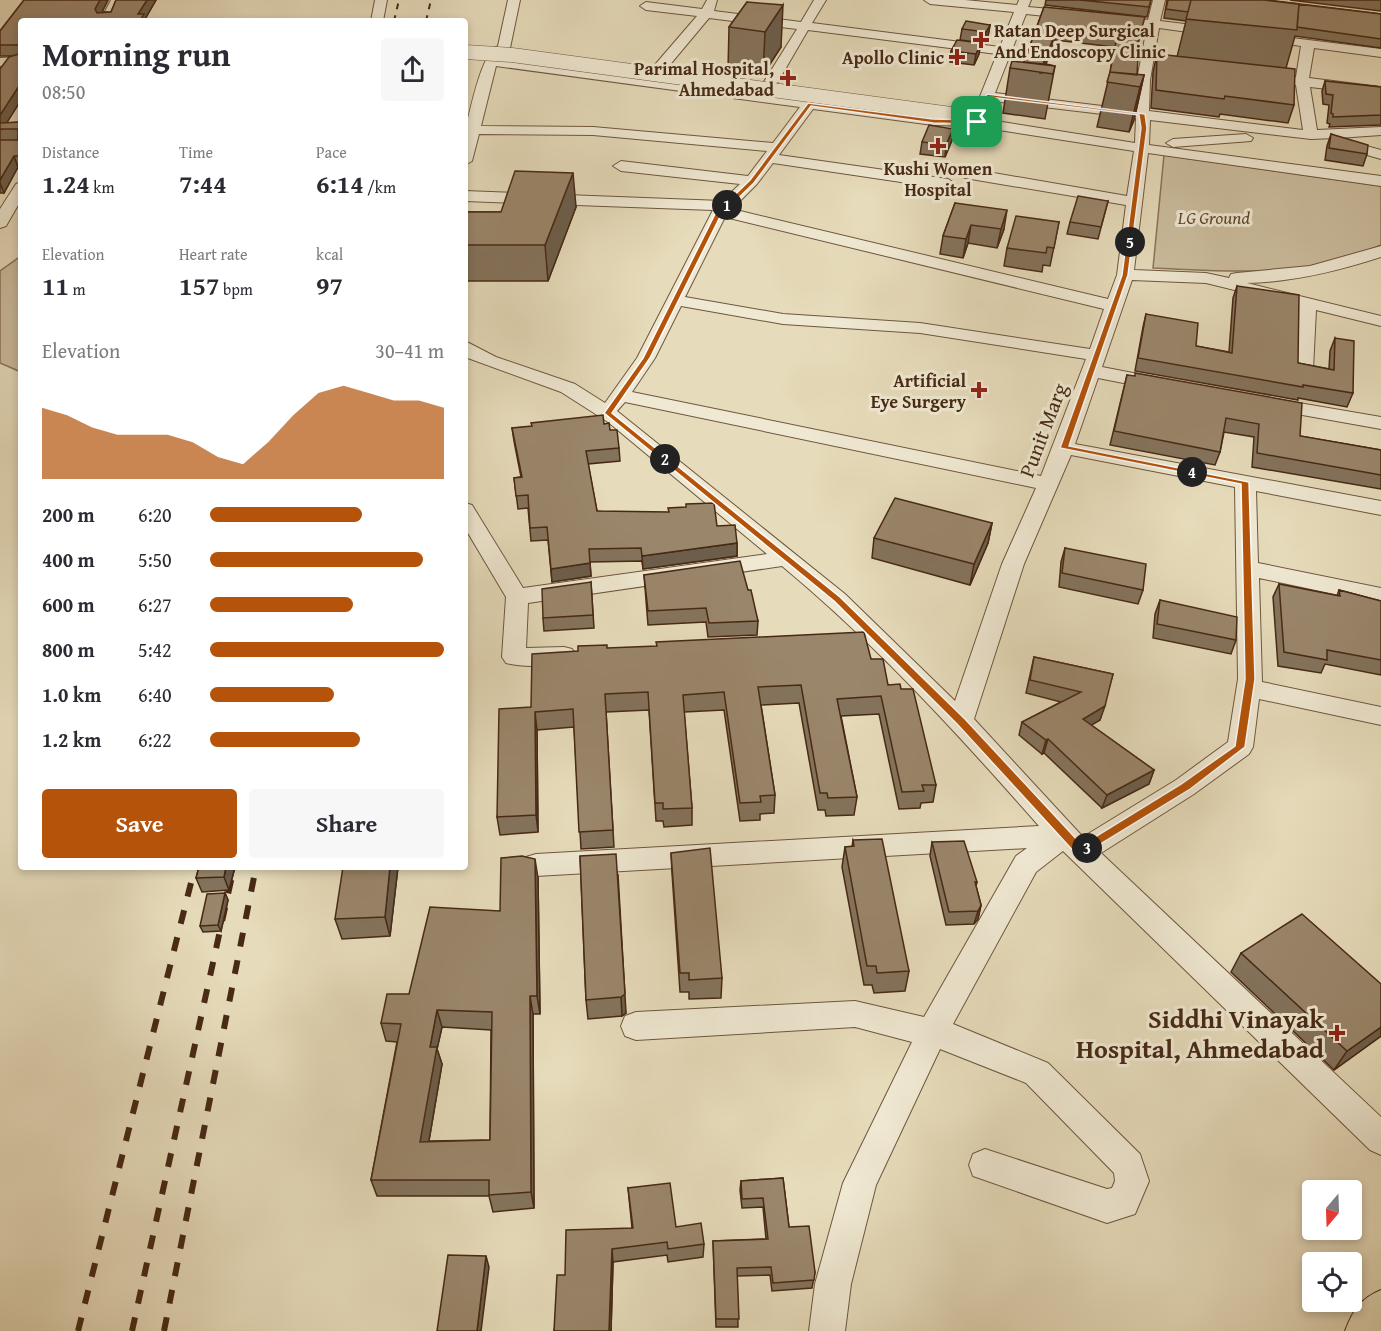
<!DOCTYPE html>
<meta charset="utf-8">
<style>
:root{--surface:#fff;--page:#f7f7f7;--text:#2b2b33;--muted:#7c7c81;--accent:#b45309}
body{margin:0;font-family:"Gentium Book Plus",serif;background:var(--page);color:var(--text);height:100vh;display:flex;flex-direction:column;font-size:22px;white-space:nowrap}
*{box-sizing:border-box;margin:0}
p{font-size:20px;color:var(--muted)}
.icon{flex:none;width:33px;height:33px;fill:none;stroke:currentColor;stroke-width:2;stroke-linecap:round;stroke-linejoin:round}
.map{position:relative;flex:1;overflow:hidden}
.panel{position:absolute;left:18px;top:18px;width:450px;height:852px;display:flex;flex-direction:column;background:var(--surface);border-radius:6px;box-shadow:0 3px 9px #0003}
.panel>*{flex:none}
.needle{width:39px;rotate:199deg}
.controls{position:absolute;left:1302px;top:1180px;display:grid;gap:12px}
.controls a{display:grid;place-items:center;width:60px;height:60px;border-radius:6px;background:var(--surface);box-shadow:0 3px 9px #0003;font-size:30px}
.pin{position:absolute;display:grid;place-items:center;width:51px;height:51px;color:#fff;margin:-26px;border-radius:12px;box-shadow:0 3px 9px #0006}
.km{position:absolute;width:30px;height:30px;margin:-15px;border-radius:50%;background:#222;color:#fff;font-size:16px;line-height:30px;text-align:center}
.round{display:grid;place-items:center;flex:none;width:63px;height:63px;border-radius:6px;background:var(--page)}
.head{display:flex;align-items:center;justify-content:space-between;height:102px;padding:0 24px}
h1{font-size:33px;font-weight:600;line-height:45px}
.figures{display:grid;grid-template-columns:repeat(3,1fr);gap:9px;height:102px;padding:6px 24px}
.figures div{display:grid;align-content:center}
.figures b{font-size:26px;font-weight:600}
.figures small{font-size:16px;font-weight:400}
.figures p{font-size:16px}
.chart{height:168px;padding:12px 24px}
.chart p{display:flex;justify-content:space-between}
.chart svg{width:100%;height:108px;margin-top:6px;fill:var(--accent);opacity:.7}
.action{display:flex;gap:12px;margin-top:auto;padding:12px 24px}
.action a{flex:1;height:69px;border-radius:6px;background:var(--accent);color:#fff;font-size:24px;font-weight:600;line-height:69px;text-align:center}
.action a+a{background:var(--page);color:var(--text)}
ul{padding:0 24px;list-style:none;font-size:20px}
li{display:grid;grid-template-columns:96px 72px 1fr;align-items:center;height:45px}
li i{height:15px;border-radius:8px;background:var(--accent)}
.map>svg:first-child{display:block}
</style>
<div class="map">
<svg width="1381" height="1331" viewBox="0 0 1381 1331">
<rect width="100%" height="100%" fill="#e6dbba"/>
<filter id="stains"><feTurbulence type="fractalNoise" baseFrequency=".00333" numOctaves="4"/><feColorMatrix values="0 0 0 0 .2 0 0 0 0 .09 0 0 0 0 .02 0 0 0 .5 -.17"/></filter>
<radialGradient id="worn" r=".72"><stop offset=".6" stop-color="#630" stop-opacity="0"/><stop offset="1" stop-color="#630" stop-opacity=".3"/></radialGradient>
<path fill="#cbbd9e" stroke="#89735a" stroke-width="1.5" d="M1164 155 1381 186V245C1312 280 1227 271 1153 268Z
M21 256V372L0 363V271Z"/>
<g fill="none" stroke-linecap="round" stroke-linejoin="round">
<g stroke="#6f563e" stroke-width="2">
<path id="minor" d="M111 0H123L112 21H100Z
M375 0H387L383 21H371Z
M508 0H520L510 48 499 58 933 117 977 118 1135 143 1136 118 992 101 987 112H977L975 109 997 54 808 30 776 85 769 89 762 85 797 29 709 18 663 73H653L651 70 653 67 697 16 646 10 640 6 646 2 702 9 707 0H717L714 11 801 22 814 0H826L812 23 1000 47 1014 12 930 4 924 0H965L1017 5 1019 0H1031L1028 7 1074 11 1080 15 1074 19 1026 14 995 93 1135 110 1137 80 1147 27 1134 25 1132 22 1138 18 1148 20 1153 0H1165L1160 21 1217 28 1223 32 1217 36 1159 28 1150 80 1149 111 1303 130 1296 85 1264 81 1257 77 1264 73 1296 77 1301 46 1259 40 1257 37 1259 34 1381 49V57L1314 48 1309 78 1381 87V95L1310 87 1317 130 1381 127V135L1338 138 1381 150V159L1332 145 1330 142 1336 138 1311 139 1150 120 1149 145 1381 176V186L1148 153 1134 270 1206 273 1229 278 1231 274 1237 273 1310 266 1381 246V257C1338 271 1293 282 1247 283L1381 316V326L1316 310 1313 369 1311 373H1297L1295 369 1299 306 1206 283 1132 280 1102 367 1159 378 1166 380 1168 384 1166 388 1159 390 1098 378 1075 444 1381 501V515L1256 491 1258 563 1381 588V604L1259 578 1262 682 1381 707V725L1259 699 1253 747 1249 754 1194 794 1101 853 1381 1117V1155L1370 1150 1063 851 1036 872 953 1024 1048 1063 1140 1154 1149 1181 1135 1214 1107 1223 973 1176 969 1165 973 1154 985 1149 1107 1189 1112 1188 1115 1181 1114 1173 1026 1083 940 1049 876 1185 851 1284 845 1331H809L815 1284 843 1183 912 1042 855 1027 636 1040 625 1036 621 1026 625 1016 636 1012 855 1001 924 1017 1016 856 1027 848 536 876 526 873 522 865 526 857 536 854 1039 826C958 734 876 644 782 566L528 603 526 648 564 647 572 649 576 655 572 661C554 666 524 668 506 663L502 657 506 597 465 528V503L472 505 523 588 767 554 608 422 561 392 465 357V341L496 357 575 384 605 403 637 358 713 210 465 201V191L722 201 740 184 621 171 613 166 621 161 748 176 767 151 593 135 479 134 472 161 465 165C465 154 463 138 466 128 470 111 482 51 498 46ZM496 66 800 107 773 143 593 127 481 126ZM813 109 933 125 973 126 1134 151 1127 196 965 168 957 173 965 178 1126 205 1117 275 1108 299 732 209 757 184 773 163 948 189 956 184 948 179 779 155ZM725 217 1104 309 1090 349 920 323 783 314 685 297ZM681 306 783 324 920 333 1086 359 1041 476 632 392 655 358ZM625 402 1036 488 1002 564 955 701 845 594 617 411ZM1071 455 1235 487 1238 679 1228 742 1176 780 1083 837 974 719 1024 564Z
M21 57V65L0 66V58Z
M1246 134 1253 138 1251 141 1173 147 1166 143 1173 139Z
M21 182V200L6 226 0 228V209L16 184Z
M1270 398 1381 417V429L1263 408 1260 404 1263 400Z"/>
</g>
<g stroke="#472915" stroke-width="2">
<path id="major" d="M1381 1290V1331H1345C1353 1310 1360 1299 1381 1290Z"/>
</g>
<use href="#minor" fill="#efe8d2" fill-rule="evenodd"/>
<use href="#major" fill="#e6dbba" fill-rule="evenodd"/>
<path stroke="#472915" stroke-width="2" stroke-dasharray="6 6" stroke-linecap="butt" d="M394 21 399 0
M426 21 431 0"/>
<path stroke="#472915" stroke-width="6" stroke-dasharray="14 14" stroke-linecap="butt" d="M78 1331 195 867
M132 1331 234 867
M164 1331 256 867"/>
<g stroke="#6f563e" stroke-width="15" stroke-linecap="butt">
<path id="minor-bridge" d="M465 52 512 55 951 114"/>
</g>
<use href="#minor-bridge" stroke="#efe8d2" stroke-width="14"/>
</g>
<path fill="#84735c" stroke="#472915" stroke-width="1.5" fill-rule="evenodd" d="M24 0H108L102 12H111L116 0H156L145 19 21 21V100L6 123 21 122V167H18L4 193H0V69L13 56H0V31Z
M1046 0H1151L1147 17 1045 5Z
M1167 0H1267L1381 14V48L1295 36 1286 68 1294 105 1288 123 1220 114 1219 117 1151 108 1153 72 1157 54 1177 57 1186 21 1164 18Z
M1290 0H1381V11Z
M747 2 781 47 763 75 728 70 729 27Z
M1044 7 1143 28 1134 56 1137 75H1144L1134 120 1129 132 1097 127 1110 73 1114 47 1055 40 1046 64 1055 66 1045 119 1003 113 1010 68 1024 62Z
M990 25 988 36 985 43 960 40 962 29Z
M951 51 979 54 974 65 950 62Z
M1325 81 1381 87V125L1329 127 1330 124 1327 123 1329 105 1323 104 1322 91Z
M953 129 952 140 945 157 920 154 922 142Z
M1331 134 1367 154 1363 166 1325 160 1327 146Z
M1108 201 1098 239 1067 234 1070 222Z
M955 203 1004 229 997 248 968 243 963 258 940 254 943 236Z
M576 207 548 281H465V212H501Z
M1059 222 1050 266 1043 265 1042 272 1004 266 1007 248Z
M1237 286 1298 363 1329 369 1330 351 1335 338 1353 393 1347 407 1298 398V400L1135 371 1143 327 1146 314 1196 346 1229 352 1233 298Z
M1127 375 1300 436 1381 450V489L1252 467 1254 437 1224 432 1220 452 1215 465 1110 445Z
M604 424 610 430 619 448 620 461 588 464 597 511 717 526 737 543V556L643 569 642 561 590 562 591 576 552 582 548 540 531 541 528 508 518 509 514 478 521 477 514 441 512 428Z
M992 523 988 543 970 585 872 558 874 538Z
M1065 548 1143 590 1138 604 1059 587 1061 562Z
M644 575 748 590 758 621 757 635 708 637 706 622 648 625Z
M591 582 594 628 544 631 543 618Z
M1279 584 1337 596 1339 590 1381 601V675L1325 664 1321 673 1278 666 1273 597Z
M1160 600 1236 640 1231 654 1153 638 1155 614Z
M578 651 871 659 888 685 901 689 936 785 933 802 921 803 920 808 899 809 879 714 841 716 857 797 854 815 826 816 825 810H818L799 703 761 705 775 795 774 813 760 814V820L740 821 724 710 684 712 692 808V825L664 827 663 821H656L649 710 606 712 614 847 581 849 574 727 537 730 538 832 500 835 497 817 531 707Z
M1034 657 1113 674 1100 720 1091 725 1154 770 1149 784 1102 808 1044 753 1042 754 1019 735 1022 722 1061 702 1026 693Z
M853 840 909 971 905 991 874 993 872 985H864L842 867 845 847H852Z
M932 842 977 882 976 886 981 905 978 919 974 924 946 925 930 856Z
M671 853 722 978 721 998 689 999V992H680L672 873Z
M580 856 626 1013 622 1016 588 1019 586 1000Z
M199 867H235L229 890 202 892 196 878Z
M398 867 390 936 342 939 335 919Z
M538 878 540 1014H533L534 1208 493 1212 489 1196H377L371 1180 397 1042 386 1041 381 1023 409 994 500 911ZM442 1027 491 1030 490 1140 429 1141 442 1064 437 1049Z
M225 893 228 900 221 931 203 932 200 926Z
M1241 953 1381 984V1036L1334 1070 1231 972Z
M783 1178 789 1227 815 1272 812 1288 772 1291 770 1275 737 1276 738 1327H716L713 1241 766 1239 763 1207 742 1208 740 1190 741 1181Z
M628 1188 676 1227 704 1244 703 1257 668 1262 667 1255 613 1262 611 1331H554L565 1275 632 1228Z"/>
<path fill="#6c5e4b" stroke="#472915" stroke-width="1.5" d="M100 0H108L98 20 95 9Z
M147 0H156L145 19 146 21H140L138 14Z
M783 5 781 47 763 75 765 32Z
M990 25 988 36 985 43 986 32Z
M1057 29 1055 40 1042 73H1040Z
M981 43 979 54 974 65 976 54Z
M1144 75 1134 120 1129 132 1140 87Z
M21 83V100L3 129H0V115Z
M953 129 952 140 945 157 946 145Z
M20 152 21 153V163L18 156Z
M14 156 18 167 4 193 0 183V180Z
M573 173 576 207 548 281 545 245Z
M1007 210 1004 229 997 248 1001 229Z
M971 225 968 243 963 258 966 239Z
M992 523 988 543 970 585 974 564Z
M737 543V556L643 569 642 556Z
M590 563 591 576 552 582 551 569Z
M1105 706 1100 720 1078 733 1083 719Z
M535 712 537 730 538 832 536 815Z
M1048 739 1044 753 1042 754 1046 740Z
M1154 770 1149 784 1102 808 1107 795Z
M535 859 538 878 540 1014 537 996Z
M226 867H235L229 890 224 877Z
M390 867H398L390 936 385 917Z
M618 874 626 1013 622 1016 621 997Z
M225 893 228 900 221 931 218 925Z
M981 905 978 919 974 924 978 911Z
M530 996 533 1014 534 1208 531 1192Z
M437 1010 442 1027 437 1049 442 1064 426 1158 420 1142 430 1047Z
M1381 1027V1036L1334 1070 1347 1051Z
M612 1249 613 1262 611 1331H609Z
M486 1256 489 1267 481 1331H477Z"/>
<path fill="#9a866b" stroke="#472915" stroke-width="1.5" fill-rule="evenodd" d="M24 0H100L95 9 97 13 111 12 116 0H147L138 14H144L140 21H21V83L0 115V69L9 57 19 54V45H0V31Z
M1080 0H1151L1149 7Z
M1168 0H1191L1188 12 1166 9Z
M1191 0H1264L1299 4 1297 30 1186 19Z
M1264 0 1381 14V39L1297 27 1299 4Z
M747 2 783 5 765 32 729 27Z
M1044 7 1145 17 1134 56H1138L1137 75 1110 72 1117 36 1057 29 1043 64 1024 62Z
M966 21 990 25 986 32 962 29Z
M957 40 981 43 976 54 951 51Z
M1157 54 1295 69 1294 105 1225 96 1224 99 1156 90Z
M1012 61 1055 66 1053 74 1010 68Z
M1110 72 1144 75 1140 87 1107 82Z
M1325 81 1381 87V115L1333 117V114L1331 113 1333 95 1326 94Z
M21 122V152L18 156H14L0 180V140H18V129H0V123Z
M929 125 953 129 946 145 922 142Z
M1331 134 1368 145 1367 154 1329 148Z
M515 171 573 173 545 245H465V212H501Z
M1078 196 1108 201 1101 227 1070 222Z
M955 203 1007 210 1001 229 971 225 966 239 943 236Z
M1016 216 1059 222 1054 248 1047 247 1046 253 1007 248Z
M1237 286 1299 295 1298 363 1334 370 1335 338 1354 341 1353 393 1303 385V387L1138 358 1146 314 1198 323 1196 346 1232 353Z
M1135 373 1302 403 1300 436 1381 450V475L1257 453 1259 424 1226 418 1220 452 1114 431 1127 375 1135 376Z
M603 415 604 424 609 423 610 430H617L619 448 586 451 597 511 669 512 668 508 686 507V504L714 503 717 526 735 525 737 543 642 556 641 548 589 549 590 563 551 569 547 527 530 528 528 495 516 496 514 478 522 477 512 428 532 426 531 423Z
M895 498 992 523 974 564 874 538Z
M1065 548 1146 564 1143 590 1062 573Z
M740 561 748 590H751L758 621 709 623 706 608 648 611 644 575Z
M591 582 593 615 543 618 542 589Z
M1279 584 1340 596 1339 590 1381 601V660L1327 650V660L1284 652Z
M1160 600 1237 617 1236 640 1157 624Z
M864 632 871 659H883L888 685 900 684 901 689H913L936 785H922L924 791 902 792 881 696 837 699 857 797 828 798 827 793H820L801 685 758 687 775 795 760 796 761 802 740 803 724 692 683 695 692 808 663 809V803H655L648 692 605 694 613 830 579 832 573 709 535 712 536 815 497 817 499 709 531 707 532 654 578 651V646L607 645V648L657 646 656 642Z
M1034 657 1113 674 1105 706 1083 719 1154 770 1107 795 1048 739 1046 740 1022 722 1081 692 1030 680Z
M882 839 909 971 877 973 876 966H867L845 847 854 846 853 840Z
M964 841 977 882H975L981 905 978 911 949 912 932 842Z
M710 848 722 978 689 980V973H680L671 853Z
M616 854 625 994 621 997 586 1000 580 856Z
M522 856 535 859 537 996H530L531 1192 489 1195V1180H371L401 1024 381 1023 387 994H409L430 907 500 911 501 858ZM437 1010 492 1012 490 1140 420 1142 437 1047H430Z
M199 867H226L224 877 196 878Z
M343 867H390L385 917 335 919Z
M225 893 218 925 200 926 207 894Z
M1302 914 1381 984V1027L1347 1051 1241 953Z
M783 1178 789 1227 809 1226 815 1272 814 1280 773 1283 771 1267 737 1268 739 1319H716L713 1241 768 1239 763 1198 742 1199 741 1181Z
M670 1183 676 1227 701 1223 704 1244 668 1249 667 1242 612 1249 609 1331H554L557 1275H565L566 1230 633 1228 628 1188Z
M448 1255 486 1256 477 1331H437Z"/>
<path fill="#b45309" stroke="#fff" stroke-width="1.5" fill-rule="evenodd" d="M987 94 1145 114 1147 128 1128 275 1069 446 1249 482 1255 679 1245 747 1189 790 1081 856 1077 855 957 724 834 601 604 413 643 358 715 214 750 180 808 103 933 119 974 120ZM989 97 1139 115 1141 128 1122 275 1060 448 1241 484 1245 679 1235 746 1181 784 1082 845 965 719 840 597 612 413 650 358 721 215 754 183 811 106 933 123 977 124 980 122Z"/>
<g fill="#8f2418" stroke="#efe8d2" stroke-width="2">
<path d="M978 31h6v6h6v6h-6v6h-6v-6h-6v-6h6z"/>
<path d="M954 48h6v6h6v6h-6v6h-6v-6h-6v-6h6z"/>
<path d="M785 69h6v6h6v6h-6v6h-6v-6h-6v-6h6z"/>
<path d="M935 137h6v6h6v6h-6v6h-6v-6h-6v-6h6z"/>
<path d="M976 381h6v6h6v6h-6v6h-6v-6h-6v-6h6z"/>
<path d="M1334 1024h6v6h6v6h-6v6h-6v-6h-6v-6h6z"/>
</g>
<g text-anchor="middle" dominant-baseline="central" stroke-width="6" stroke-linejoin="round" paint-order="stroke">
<g font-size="18" font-weight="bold" fill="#472915" stroke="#efe8d2" text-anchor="end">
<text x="994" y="30" text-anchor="start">Ratan Deep Surgical<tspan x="994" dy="21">And Endoscopy Clinic</tspan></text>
<text x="944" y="57">Apollo Clinic</text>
<text x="774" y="68">Parimal Hospital,<tspan x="774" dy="21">Ahmedabad</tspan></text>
<text x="938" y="168" text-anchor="middle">Kushi Women<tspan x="938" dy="21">Hospital</tspan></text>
<text x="966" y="380">Artificial<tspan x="966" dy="21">Eye Surgery</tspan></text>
</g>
<g font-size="18" font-style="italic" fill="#614730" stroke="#efe8d2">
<text x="1214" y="217">LG Ground</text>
</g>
<g font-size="21" fill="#472915" stroke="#efe8d2">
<text transform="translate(1043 430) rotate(-69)">Punit Marg</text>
</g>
<g font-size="26" font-weight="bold" fill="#472915" stroke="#efe8d2" text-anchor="end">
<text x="1324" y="1018">Siddhi Vinayak<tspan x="1324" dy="30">Hospital, Ahmedabad</tspan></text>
</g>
</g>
<rect width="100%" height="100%" filter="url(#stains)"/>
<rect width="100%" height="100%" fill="url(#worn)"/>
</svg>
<div class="controls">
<a><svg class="needle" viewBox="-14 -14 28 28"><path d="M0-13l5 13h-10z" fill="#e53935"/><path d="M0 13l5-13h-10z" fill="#7c7c81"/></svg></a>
<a><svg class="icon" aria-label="locate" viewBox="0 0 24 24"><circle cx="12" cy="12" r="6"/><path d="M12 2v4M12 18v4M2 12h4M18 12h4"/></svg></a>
</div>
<div class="pin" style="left:977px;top:122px;background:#1e9e55"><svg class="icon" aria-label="arrive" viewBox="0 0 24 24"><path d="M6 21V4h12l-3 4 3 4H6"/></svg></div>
<b class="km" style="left:727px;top:205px">1</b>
<b class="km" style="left:665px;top:459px">2</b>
<b class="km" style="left:1087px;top:848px">3</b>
<b class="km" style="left:1192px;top:472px">4</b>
<b class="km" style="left:1130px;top:242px">5</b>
<section class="panel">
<div class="head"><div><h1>Morning run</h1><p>08:50</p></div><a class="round"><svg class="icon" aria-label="share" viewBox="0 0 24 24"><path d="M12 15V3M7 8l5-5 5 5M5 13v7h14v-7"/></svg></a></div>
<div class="figures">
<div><p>Distance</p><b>1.24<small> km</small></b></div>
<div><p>Time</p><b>7:44</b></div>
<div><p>Pace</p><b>6:14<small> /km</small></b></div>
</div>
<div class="figures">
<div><p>Elevation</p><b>11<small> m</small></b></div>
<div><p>Heart rate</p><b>157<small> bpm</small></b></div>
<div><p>kcal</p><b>97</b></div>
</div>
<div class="chart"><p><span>Elevation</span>30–41 m</p>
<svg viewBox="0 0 160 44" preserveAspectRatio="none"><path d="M0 44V15L10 18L20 23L30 26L40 26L50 26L60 29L70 35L80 38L90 29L100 18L110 9L120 6L130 9L140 12L150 12L160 15V44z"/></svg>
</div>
<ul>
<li><b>200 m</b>6:20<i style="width:65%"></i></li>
<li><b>400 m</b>5:50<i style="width:91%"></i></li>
<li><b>600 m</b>6:27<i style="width:61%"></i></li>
<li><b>800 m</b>5:42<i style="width:100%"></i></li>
<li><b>1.0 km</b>6:40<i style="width:53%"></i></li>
<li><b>1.2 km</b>6:22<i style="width:64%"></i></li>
</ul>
<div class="action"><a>Save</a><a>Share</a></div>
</section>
</div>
